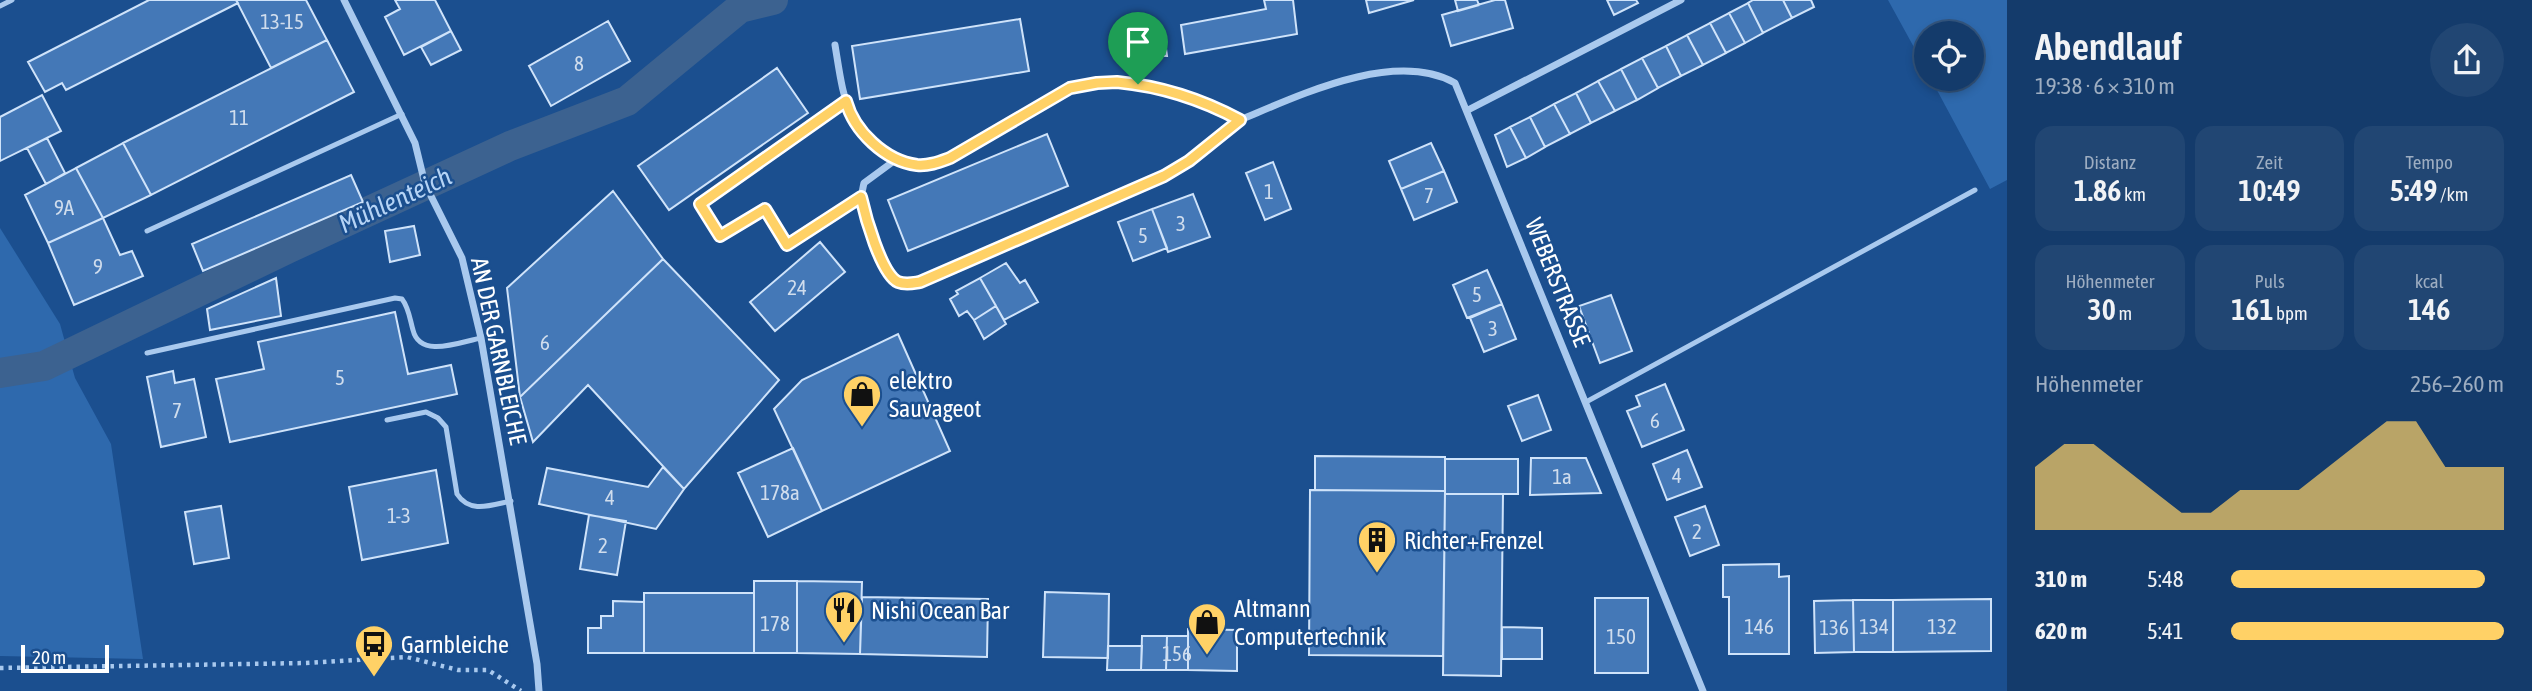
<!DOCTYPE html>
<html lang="de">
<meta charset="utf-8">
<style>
:root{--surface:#143b6b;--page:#214673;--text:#f1f3f6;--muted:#9dadc1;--line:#33557e;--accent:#ffd166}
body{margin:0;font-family:"Asap Condensed",sans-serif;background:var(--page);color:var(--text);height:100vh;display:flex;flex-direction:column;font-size:26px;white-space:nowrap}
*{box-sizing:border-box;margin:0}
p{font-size:23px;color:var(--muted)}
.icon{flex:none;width:38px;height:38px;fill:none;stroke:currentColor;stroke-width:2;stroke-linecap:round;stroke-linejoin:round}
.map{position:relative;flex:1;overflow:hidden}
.panel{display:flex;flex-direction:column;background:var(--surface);width:525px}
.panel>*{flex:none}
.controls{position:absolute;left:1914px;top:21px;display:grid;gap:14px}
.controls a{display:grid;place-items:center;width:70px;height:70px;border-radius:50%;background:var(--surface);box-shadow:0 4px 10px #0003,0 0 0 2px var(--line);font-size:35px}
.scale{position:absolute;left:21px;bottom:18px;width:88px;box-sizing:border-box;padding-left:7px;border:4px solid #fff;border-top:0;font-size:19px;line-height:24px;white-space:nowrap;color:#fff;-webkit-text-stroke:5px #1b4f8f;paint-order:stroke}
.pin{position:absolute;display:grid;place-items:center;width:60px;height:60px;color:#fff;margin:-72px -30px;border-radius:50% 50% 50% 0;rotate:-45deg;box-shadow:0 0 7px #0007}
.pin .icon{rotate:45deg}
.round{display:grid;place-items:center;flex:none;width:74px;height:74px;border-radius:37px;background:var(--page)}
.overview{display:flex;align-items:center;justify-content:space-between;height:119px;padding:0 28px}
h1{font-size:38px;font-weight:600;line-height:52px}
.stats{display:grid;grid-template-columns:repeat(3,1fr);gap:10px;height:119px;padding:7px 28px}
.stats div{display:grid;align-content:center;border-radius:18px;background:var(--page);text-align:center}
.stats b{font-size:30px;font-weight:600}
.stats small{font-size:19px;font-weight:400}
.stats p{font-size:19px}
.chart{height:196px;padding:14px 28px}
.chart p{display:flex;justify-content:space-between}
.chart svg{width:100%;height:126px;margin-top:7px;fill:var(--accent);opacity:.7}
ul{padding:0 28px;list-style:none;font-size:23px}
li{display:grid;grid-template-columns:112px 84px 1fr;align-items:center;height:52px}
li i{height:18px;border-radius:9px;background:var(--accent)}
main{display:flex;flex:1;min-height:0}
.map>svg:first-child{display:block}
</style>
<main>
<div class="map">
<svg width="2007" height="691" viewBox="0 0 2007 691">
<rect width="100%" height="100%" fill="#1b4f8f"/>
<path fill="#2e69ad" d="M1888 0H2007V180L1990 189 1931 79H1972V33H1927V71Z
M0 228 60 324 75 378 111 444 143 659 0 656Z"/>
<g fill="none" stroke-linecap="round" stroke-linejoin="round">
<path stroke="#3c6290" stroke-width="30" d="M0 373 44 366 289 248 510 146 627 101 740 8 773 0"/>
</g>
<path fill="#4478b7" stroke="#cfe3fa" stroke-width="2" d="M149 0H236L238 3 66 90 62 83 45 92 28 62Z
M236 0H306L327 40 271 68Z
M395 0H435L451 31 404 55 385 17 400 9Z
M1264 0H1293L1297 34 1185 54 1181 25 1266 9Z
M1366 0H1414L1369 13Z
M1455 0H1477L1479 5 1458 11Z
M1495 0H1505L1513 28 1451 46 1442 15Z
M1607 0H1636L1638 3 1614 15Z
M1753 0H1783L1792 18 1763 33 1748 3Z
M1783 0H1811L1814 7 1792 18Z
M1748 3 1763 33 1745 43 1729 13Z
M1729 13 1745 43 1726 53 1710 23Z
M1020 19 1029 71 860 99 852 46Z
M608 21 630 61 551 106 529 66Z
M1710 23 1726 53 1703 65 1687 35Z
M451 31 461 50 431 65 421 47Z
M1122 32 1164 33 1167 56 1125 55Z
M1687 35 1703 65 1681 76 1666 46Z
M327 40 354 92 151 195 123 143Z
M1666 46 1681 76 1658 88 1642 58Z
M1642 58 1658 88 1637 100 1621 69Z
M777 68 808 113 669 210 638 166Z
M1621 69 1637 100 1615 111 1598 81Z
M1598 81 1615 111 1591 123 1576 93Z
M1576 93 1591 123 1570 134 1554 104Z
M42 95 61 131 0 161V117Z
M1554 104 1570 134 1545 147 1530 117Z
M1530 117 1545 147 1526 158 1510 127Z
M1510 127 1526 158 1507 167 1495 135Z
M1047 134 1068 186 908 251 888 200Z
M47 138 65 173 46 184 27 148Z
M123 143 151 195 103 218 76 168Z
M1431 143 1444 171 1401 189 1389 161Z
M1273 162 1291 209 1265 220 1246 173Z
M76 168 103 218 48 243 25 195Z
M1444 171 1457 202 1414 220 1401 189Z
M351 175 363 202 203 271 192 244Z
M613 191 663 259 520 397 507 288Z
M1193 194 1210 237 1168 252 1152 209Z
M1152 209 1167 248 1133 261 1118 222Z
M103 218 120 255 132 251 143 276 74 305 48 243Z
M414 226 420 255 390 262 385 231Z
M820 242 845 272 775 331 750 302Z
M663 259 779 380 684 489 588 385 533 442 520 397Z
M1006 263 1020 283 1025 280 1038 302 1004 320 980 278Z
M1487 270 1502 304 1467 318 1453 285Z
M276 278 281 316 210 330 207 309Z
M980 278 996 306 974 320 967 311 959 316 950 299 958 294 956 291Z
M1611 295 1632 351 1600 363 1579 306Z
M1502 304 1516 339 1484 352 1470 318Z
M996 306 1006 324 984 339 974 320Z
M395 312 408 374 451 365 457 394 230 442 216 379 264 369 258 342Z
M898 334 950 451 822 511 774 409 802 380Z
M173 371 175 383 194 379 206 437 161 447 147 377Z
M1665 384 1684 430 1642 447 1627 411 1640 406 1636 396Z
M1538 395 1551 430 1522 441 1508 406Z
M793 448 822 511 768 537 738 473Z
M1687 450 1702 487 1667 500 1653 464Z
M1315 456 1445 457V491L1315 490Z
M1531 458H1586L1601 493 1530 495Z
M1445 459H1518V494H1445Z
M663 467 684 489 656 529 539 504 547 468 648 487Z
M436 470 448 543 362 560 349 487Z
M1310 490 1445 491 1443 656 1309 655Z
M1445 494H1503L1501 676 1443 675Z
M221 506 229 558 194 564 185 512Z
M1705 506 1719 545 1690 556 1675 517Z
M589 515 626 521 617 575 580 569Z
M1779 564V577L1789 576V654H1729V597H1723V565Z
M754 581H797V653H754Z
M797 581 862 582 860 654 797 653Z
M1045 592 1109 594 1108 658 1043 657Z
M644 593H754V653H644Z
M862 597 988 599 987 657 860 654Z
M1595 598H1648V673H1595Z
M1991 599V651L1893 652V600Z
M1853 600 1854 652 1815 653 1814 601Z
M1853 600H1893V652H1854Z
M613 601 644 602V653H588V628H601V616H613Z
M1502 627 1542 628V659H1502Z
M1188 629 1237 630V671L1188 670Z
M1142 636H1167L1166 670H1141Z
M1167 636H1188V670H1166Z
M1108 646H1142L1141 670H1107Z"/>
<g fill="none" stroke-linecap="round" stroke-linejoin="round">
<path stroke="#a9c9ee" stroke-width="4.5" stroke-dasharray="3.5 5" stroke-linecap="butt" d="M0 668 306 663 407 657 458 670H488L521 691"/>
<path stroke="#a9c9ee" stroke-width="5" d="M0 6 12 0
M846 101 700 204 720 236 765 209 787 245 861 197
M147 231 402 114
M147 353 395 298 402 299C409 308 410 320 413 330 420 359 460 342 481 338
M1586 402 1975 190
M387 420 426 412 438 418 446 427 457 494C470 514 491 505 511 501"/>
<path stroke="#a9c9ee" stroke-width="7" d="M344 0 415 143 425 184 462 258 481 338 537 664 539 691
M835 45C844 100 845 129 898 158
M1468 110 1681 0
M1240 120 1189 161 1164 175 920 282C911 284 902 286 894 279 882 270 863 216 862 199 861 194 863 188 864 183L898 158C918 165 930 165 950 158 981 141 1011 121 1042 104 1051 99 1061 92 1070 88 1120 71 1196 96 1240 120 1298 96 1394 49 1455 83L1703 691"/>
</g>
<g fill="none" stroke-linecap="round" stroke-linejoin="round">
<g stroke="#fff" stroke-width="14">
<path id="route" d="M1117 82C1159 86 1203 100 1240 120L1189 161 1164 176 920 282C913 283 906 285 898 282 881 274 865 215 861 197L787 245 765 209 720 236 700 204 846 101C854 131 885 161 917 165 929 166 939 162 950 158L1070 88 1097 83Z"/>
</g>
<use href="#route" stroke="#ffd166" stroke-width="9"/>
</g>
<defs>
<g id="shop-pin" transform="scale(2.0125)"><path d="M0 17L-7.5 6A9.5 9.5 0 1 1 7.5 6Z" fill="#ffd166" stroke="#1b4f8f"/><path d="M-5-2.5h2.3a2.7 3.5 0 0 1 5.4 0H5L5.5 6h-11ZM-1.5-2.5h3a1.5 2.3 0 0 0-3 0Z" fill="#111"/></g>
<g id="building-pin" transform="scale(2.0125)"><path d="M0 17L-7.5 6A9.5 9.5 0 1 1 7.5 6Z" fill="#ffd166" stroke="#1b4f8f"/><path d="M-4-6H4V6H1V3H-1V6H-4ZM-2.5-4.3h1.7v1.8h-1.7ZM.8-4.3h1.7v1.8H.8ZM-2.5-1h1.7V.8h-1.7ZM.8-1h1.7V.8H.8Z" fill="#111"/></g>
<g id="restaurant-pin" transform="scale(2.0125)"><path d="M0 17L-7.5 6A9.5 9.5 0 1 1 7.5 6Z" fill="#ffd166" stroke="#1b4f8f"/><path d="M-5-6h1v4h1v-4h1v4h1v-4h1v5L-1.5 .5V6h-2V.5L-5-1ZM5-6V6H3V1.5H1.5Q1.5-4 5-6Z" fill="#111"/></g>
<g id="bus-pin" transform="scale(2.0125)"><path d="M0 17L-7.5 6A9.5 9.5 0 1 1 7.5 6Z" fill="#ffd166" stroke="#1b4f8f"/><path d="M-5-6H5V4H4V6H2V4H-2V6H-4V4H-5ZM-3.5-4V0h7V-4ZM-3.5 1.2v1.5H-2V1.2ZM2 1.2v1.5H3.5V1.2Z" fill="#111"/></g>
</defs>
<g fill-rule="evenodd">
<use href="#shop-pin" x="862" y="394"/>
<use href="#building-pin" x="1377" y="540"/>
<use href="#restaurant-pin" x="844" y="610"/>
<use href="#shop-pin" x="1207" y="622"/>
<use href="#bus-pin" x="374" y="644"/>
</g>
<g text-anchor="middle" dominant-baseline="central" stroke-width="5" stroke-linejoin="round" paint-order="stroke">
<g font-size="21" fill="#d0dded">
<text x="282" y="21">13-15</text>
<text x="579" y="63">8</text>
<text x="239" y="117">11</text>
<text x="1269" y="191">1</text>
<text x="1429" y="195">7</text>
<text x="64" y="207">9A</text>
<text x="1181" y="223">3</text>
<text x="1143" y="235">5</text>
<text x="98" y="266">9</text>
<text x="797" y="287">24</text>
<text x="1477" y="294">5</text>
<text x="1493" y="328">3</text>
<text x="545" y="342">6</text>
<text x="340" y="377">5</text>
<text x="177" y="410">7</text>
<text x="1655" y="420">6</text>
<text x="1677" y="475">4</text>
<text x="1562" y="476">1a</text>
<text x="780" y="492">178a</text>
<text x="610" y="497">4</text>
<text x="399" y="515">1-3</text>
<text x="1697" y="531">2</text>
<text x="603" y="545">2</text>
<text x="775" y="623">178</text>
<text x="1759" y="626">146</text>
<text x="1874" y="626">134</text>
<text x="1942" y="626">132</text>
<text x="1834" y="627">136</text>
<text x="1621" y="636">150</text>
<text x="1177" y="653">156</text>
</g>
<g font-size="24" fill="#fff" stroke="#1b4f8f">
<text transform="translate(1558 282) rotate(68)">WEBERSTRASSE</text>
<text transform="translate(499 351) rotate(78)">AN DER GARNBLEICHE</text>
</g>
<g font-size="24" fill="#fff" stroke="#1b4f8f" text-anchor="start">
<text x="889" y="380">elektro<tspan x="889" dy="28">Sauvageot</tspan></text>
<text x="1404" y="540">Richter+Frenzel</text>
<text x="1234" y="608">Altmann<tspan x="1234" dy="28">Computertechnik</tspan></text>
<text x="871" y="610">Nishi Ocean Bar</text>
<text x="401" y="644">Garnbleiche</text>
</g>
<g font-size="26" font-style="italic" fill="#b5d3f5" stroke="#1b4f8f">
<text transform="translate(395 200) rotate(-25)">Mühlenteich</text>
</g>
</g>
</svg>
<div class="controls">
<a><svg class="icon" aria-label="locate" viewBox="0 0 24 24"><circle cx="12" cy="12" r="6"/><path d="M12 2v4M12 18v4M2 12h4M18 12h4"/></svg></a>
</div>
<div class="scale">20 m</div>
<div class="pin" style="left:1138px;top:84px;background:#1e9e55"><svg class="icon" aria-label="arrive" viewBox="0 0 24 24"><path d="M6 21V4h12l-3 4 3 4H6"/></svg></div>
</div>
<section class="panel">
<div class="overview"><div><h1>Abendlauf</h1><p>19:38 · 6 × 310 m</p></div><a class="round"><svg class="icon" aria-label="share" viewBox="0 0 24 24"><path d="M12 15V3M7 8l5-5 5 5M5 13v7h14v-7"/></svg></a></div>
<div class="stats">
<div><p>Distanz</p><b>1.86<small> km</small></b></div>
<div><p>Zeit</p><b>10:49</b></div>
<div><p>Tempo</p><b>5:49<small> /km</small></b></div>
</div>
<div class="stats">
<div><p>Höhenmeter</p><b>30<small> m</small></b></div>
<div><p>Puls</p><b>161<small> bpm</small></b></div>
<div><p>kcal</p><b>146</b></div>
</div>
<div class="chart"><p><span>Höhenmeter</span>256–260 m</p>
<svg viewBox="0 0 160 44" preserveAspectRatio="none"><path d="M0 44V22L10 14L20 14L30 22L40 30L50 38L60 38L70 30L80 30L90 30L100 22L110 14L120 6L130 6L140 22L150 22L160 22V44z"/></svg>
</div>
<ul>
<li><b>310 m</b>5:48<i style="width:93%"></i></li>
<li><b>620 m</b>5:41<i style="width:100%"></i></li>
</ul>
</section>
</main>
